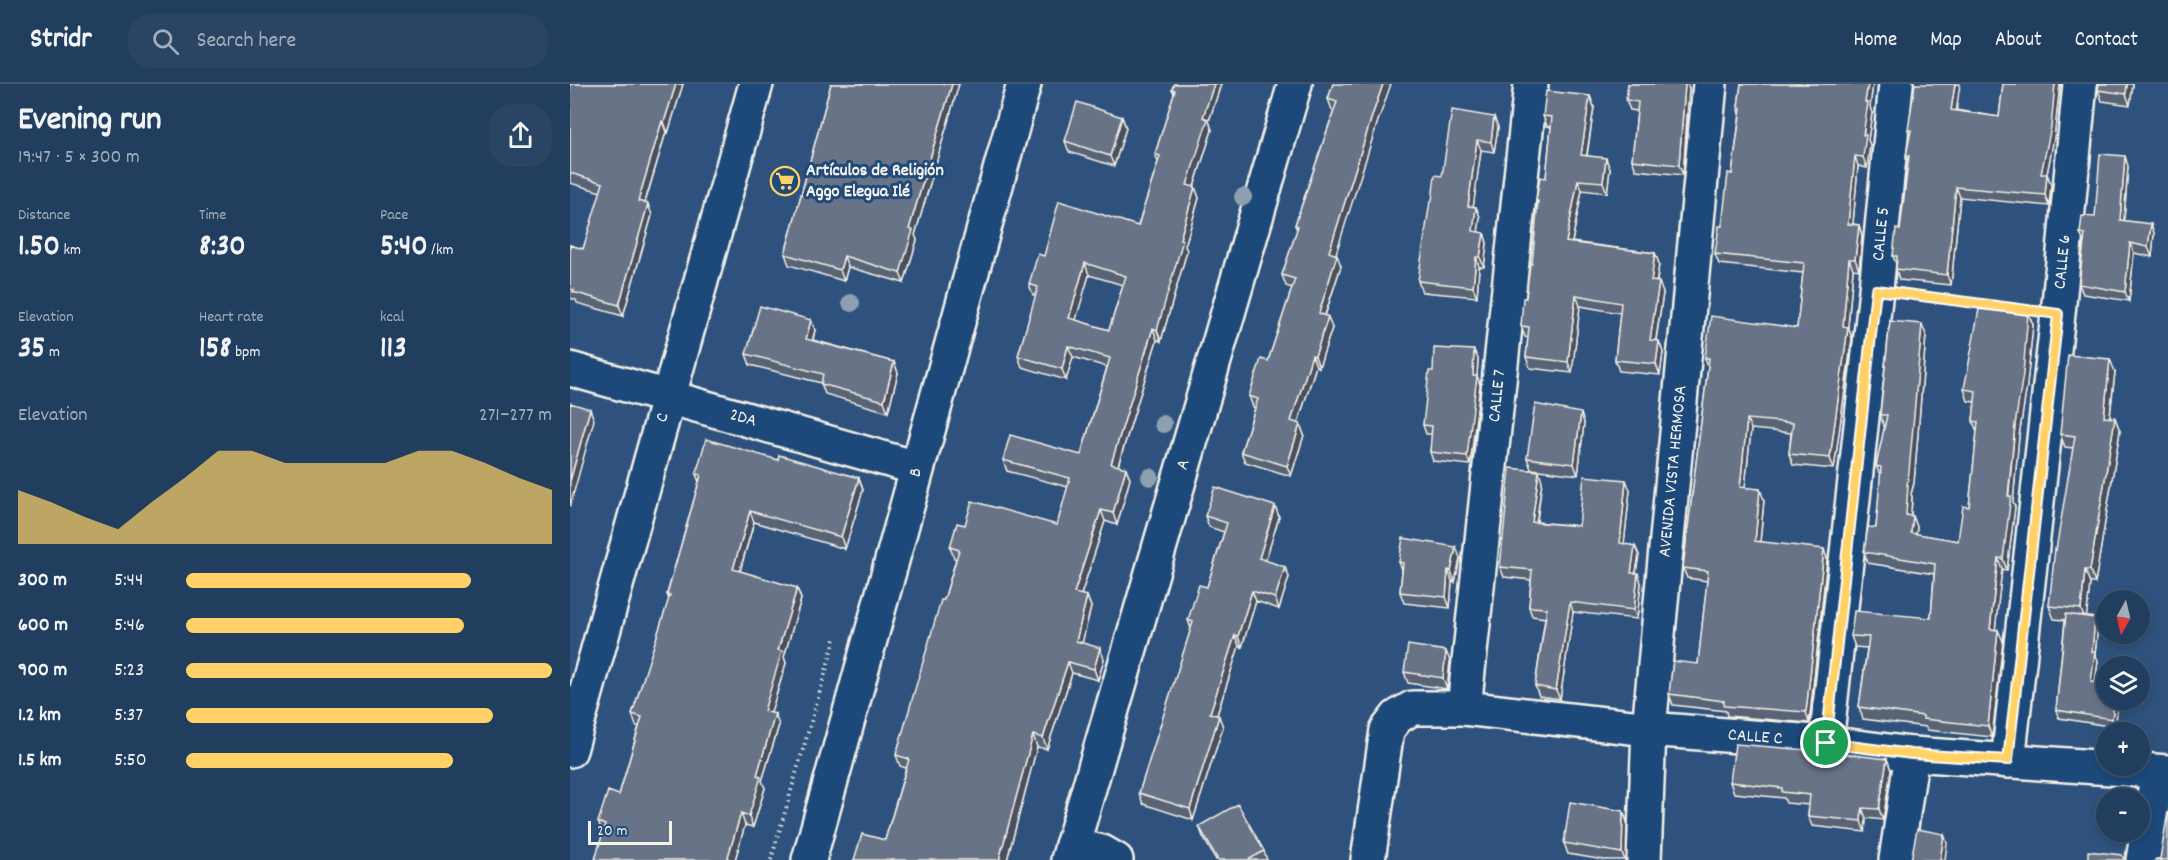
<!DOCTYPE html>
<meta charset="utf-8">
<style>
:root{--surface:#223e5e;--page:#2a4564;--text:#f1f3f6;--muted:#a2aebc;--line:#3f5773;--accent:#ffd166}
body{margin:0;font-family:Dekko,sans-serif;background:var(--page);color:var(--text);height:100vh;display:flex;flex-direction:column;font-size:22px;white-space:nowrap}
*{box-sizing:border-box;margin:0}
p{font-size:20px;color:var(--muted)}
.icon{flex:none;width:33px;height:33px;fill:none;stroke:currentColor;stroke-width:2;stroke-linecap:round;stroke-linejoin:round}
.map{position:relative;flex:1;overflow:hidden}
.drawer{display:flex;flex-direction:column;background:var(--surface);width:570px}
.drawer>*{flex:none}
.needle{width:39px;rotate:188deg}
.fabs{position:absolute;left:1526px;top:506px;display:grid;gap:12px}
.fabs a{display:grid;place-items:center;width:54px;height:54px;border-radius:50%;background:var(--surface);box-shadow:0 3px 9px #0003,0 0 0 2px var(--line);font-size:30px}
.scale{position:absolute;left:18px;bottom:15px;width:84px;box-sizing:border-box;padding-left:6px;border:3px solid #f4f1e8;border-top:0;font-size:16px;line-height:21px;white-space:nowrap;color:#f4f1e8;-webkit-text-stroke:4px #1f4a7a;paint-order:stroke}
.pin{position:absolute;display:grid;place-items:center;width:51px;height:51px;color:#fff;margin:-26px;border:3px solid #fff;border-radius:50%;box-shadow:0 2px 6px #0007}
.round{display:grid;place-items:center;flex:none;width:63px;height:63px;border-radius:24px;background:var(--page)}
.overview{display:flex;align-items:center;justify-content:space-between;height:102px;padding:0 18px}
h1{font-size:33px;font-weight:700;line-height:45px}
.metrics{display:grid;grid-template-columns:repeat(3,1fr);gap:9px;height:102px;padding:6px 18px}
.metrics div{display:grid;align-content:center}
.metrics b{font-size:30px;font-weight:700}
.metrics small{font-size:16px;font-weight:400}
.metrics p{font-size:16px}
.chart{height:168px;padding:12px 18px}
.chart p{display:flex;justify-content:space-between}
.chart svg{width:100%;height:108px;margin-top:6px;fill:var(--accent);opacity:.7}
ul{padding:0 18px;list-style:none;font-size:20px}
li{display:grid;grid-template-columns:96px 72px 1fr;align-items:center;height:45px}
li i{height:15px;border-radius:8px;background:var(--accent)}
header{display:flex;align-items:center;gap:36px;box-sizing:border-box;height:84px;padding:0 30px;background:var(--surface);border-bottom:2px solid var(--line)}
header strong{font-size:28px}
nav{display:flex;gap:33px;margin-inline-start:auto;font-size:21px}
.search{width:420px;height:54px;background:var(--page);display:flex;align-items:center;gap:15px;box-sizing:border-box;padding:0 21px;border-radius:24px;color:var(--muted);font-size:22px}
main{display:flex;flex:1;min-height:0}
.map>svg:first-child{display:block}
</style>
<header>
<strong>Stridr</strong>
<div class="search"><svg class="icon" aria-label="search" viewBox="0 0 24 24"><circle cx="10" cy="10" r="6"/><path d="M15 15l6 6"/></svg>Search here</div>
<nav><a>Home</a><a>Map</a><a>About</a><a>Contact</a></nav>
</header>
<main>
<section class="drawer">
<div class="overview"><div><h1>Evening run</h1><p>19:47 · 5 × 300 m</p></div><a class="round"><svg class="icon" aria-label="share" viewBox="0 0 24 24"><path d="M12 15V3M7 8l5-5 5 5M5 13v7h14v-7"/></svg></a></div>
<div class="metrics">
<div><p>Distance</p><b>1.50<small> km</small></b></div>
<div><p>Time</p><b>8:30</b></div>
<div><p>Pace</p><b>5:40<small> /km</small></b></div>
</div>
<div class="metrics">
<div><p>Elevation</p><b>35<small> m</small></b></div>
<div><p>Heart rate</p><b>158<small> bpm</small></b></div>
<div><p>kcal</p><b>113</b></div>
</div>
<div class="chart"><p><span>Elevation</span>271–277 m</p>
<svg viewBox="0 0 160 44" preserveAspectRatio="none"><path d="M0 44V22L10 27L20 33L30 38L40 27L50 17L60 6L70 6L80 11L90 11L100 11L110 11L120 6L130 6L140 11L150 17L160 22V44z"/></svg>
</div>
<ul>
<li><b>300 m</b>5:44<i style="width:78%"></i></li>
<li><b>600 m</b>5:46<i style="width:76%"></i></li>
<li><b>900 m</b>5:23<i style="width:100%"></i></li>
<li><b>1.2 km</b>5:37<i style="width:84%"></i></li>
<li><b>1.5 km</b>5:50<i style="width:73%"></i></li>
</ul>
</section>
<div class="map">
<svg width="1598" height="776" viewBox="0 0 1598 776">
<rect width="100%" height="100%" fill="#2e527d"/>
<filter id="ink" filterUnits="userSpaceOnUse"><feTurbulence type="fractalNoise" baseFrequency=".0167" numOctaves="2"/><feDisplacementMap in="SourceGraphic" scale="12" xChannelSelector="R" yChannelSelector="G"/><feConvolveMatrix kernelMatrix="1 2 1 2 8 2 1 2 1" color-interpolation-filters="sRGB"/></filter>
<g filter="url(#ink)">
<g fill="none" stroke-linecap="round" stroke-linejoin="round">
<g stroke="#f4f1e8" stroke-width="38">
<g id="minor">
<path id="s1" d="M0 285 347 384"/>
<path id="s2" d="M894 624 961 0"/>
<path id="s3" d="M1256 659 1306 206 1326 0"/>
<path id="s4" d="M0 666 186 0"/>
<path id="s5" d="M1438 677 1488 230 1510 0"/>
<path d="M502 761 532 768 546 776"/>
<path id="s6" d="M239 776 454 0"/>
<path id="s7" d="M498 776 725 0"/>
<path id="s8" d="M798 776 817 646 827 633 842 624H894L1079 645 1256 659 1342 670 1598 688"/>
<path id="s9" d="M1074 776 1079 645 1140 0"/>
<path d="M1326 776 1342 670"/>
<path d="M1573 776 1588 688"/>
</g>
</g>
<path stroke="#f4f1e8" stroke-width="4" stroke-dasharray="1.5 4.5" stroke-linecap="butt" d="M1337 210 1457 226
M201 776 266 552"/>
<use href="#minor" stroke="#1f4a7a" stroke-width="33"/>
</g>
<g fill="#8da0b0">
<circle cx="673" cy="113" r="9"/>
<circle cx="281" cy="219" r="9"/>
<circle cx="593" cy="340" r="9"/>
<circle cx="580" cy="393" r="9"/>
</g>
<path fill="#596374" stroke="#f4f1e8" stroke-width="1.5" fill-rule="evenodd" d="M0 0H113L98 49 96 48 75 119 82 131 53 232 7 219 6 216 0 214V161L13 165 31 108 0 99Z
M261 0H389L345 151 347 156 334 199 278 183 274 197 219 181 215 170Z
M604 0H651L639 37 642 46 624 103H625L629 114 615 162 617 167 591 257 587 256 548 382 560 395 547 441 535 437 511 511 517 512 521 523 512 559 534 575 528 596 502 589 477 665 467 663 437 776H284L315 756 336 684 330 682 326 671 374 516 386 475 384 474 380 463 395 441H487L498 403 437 387 433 376 511 371 537 283 503 273 496 296 452 283 448 272 466 212 463 211 459 200 474 172 568 142 588 78 585 70 604 10 602 5ZM519 191 553 201 539 246 505 236Z
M763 0 807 40 765 170 771 182 755 232 762 244 749 283 746 282 728 339 730 340 734 351 721 392 675 378 671 368 685 324 683 323 679 312 698 277 722 204 716 202 712 191 727 146 725 141 764 26H762L758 15Z
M1058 0H1117L1119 4 1113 91 1066 86 1062 76 1067 27 1060 26 1056 16Z
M1171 0H1303L1300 23 1302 29 1298 56 1300 61 1297 84 1288 82 1283 140 1289 141 1292 152 1289 186 1283 185 1278 243 1282 254 1264 385 1223 381 1219 370 1221 349 1181 345 1175 403 1194 416 1190 458 1257 475 1239 639 1157 632 1156 627 1103 621 1099 610 1128 580 1137 497 1117 494 1113 484 1138 282 1135 274 1227 244 1233 189 1149 180 1145 170 1152 142 1162 90 1170 29 1168 23Z
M1433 0H1490L1484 54 1477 90 1481 101 1479 122 1390 113 1381 201 1329 196 1326 185V180L1323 172 1330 146 1339 78 1336 72 1340 51 1338 46 1386 26 1429 33Z
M1529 0H1563L1560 21 1532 17 1528 6Z
M1020 12 1024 23 1017 72 1040 85 1037 109 1012 106 1002 158 1085 169 1089 180 1087 198 1093 209 1086 257 1093 268 1090 291 1049 287 1045 276 1050 229 1010 222 1002 289 960 284 956 273 958 254 955 253 951 242 962 180 968 122 966 117 976 94 981 43 977 42 973 32Z
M552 33 556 44 544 82 499 68 495 57Z
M924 33 928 43 924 68 911 66 903 123H906L910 133 908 148 914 149 917 159 914 183H909L907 213 852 208 848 197 862 117Z
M1558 82 1554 137 1584 149 1582 173 1564 169 1559 217 1513 210 1509 200 1514 159 1510 149 1525 133Z
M1463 241 1457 301 1449 352 1443 418 1445 423 1437 486 1432 485 1425 545 1433 557 1422 653 1357 646 1356 643 1293 635 1289 623 1297 564 1285 563 1281 552 1361 534 1364 490 1298 479 1294 468 1306 444 1311 393 1306 382 1315 342H1314L1310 331 1356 251 1344 399 1341 410 1342 413 1341 432H1343L1347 443 1346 450 1388 457 1399 423 1407 348 1403 337 1405 318 1398 317 1394 305Z
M245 246 243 256 324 278 328 289 318 328 255 310 251 299 180 281 176 270Z
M908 275 907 292 910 301 900 381 863 377 860 368 862 350H856L853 341 863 287Z
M1545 288 1540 333 1545 334 1550 347 1525 499H1520L1516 533 1525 534 1528 542 1525 570 1528 577 1525 599 1536 600 1545 643 1489 634 1486 626 1495 536 1484 535 1479 522 1503 364 1495 363 1490 350Z
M1014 339 1008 391 961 385 957 374Z
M208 376 289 394 293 406 275 465 184 438 170 487 227 504 231 515 214 573 216 579 201 629 209 641 192 697 195 704 183 743 175 741 165 776H25L33 750 28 738 49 711 69 642H66L62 630 99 516 97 510 129 398 126 390Z
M972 397 967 438 1009 442 1060 406 1054 460 1065 462 1069 471 1066 489 1071 499 1067 535 1003 528 990 615 969 612 965 602 975 534 962 532 959 523 961 496 934 493 930 483Z
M705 422 709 433 695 476 719 493 709 525 686 517 672 563 669 562 647 631 653 643 623 736 573 720 569 709 621 545 618 536 637 503 654 448 639 443 635 432Z
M890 474 885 498 882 497 880 524 834 519 830 508 832 486 829 478Z
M880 577 877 605 838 599 834 588Z
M1317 675 1321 686 1313 736 1296 734 1295 748 1242 742 1238 732 1239 721 1216 719 1214 714 1164 709 1160 698Z
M1053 727 1057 738 1056 776H1034L998 770 994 759Z
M629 742 694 767 697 776H646L633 753Z"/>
<path fill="#49505e" stroke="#f4f1e8" stroke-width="1.5" d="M106 0H113L98 49 94 38Z
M382 0H389L345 151 347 156 334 199 330 189 339 145Z
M644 0H651L639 37 642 46 621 112 617 101 633 33Z
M813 0H821L807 40 763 179 759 168 803 29Z
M1115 0H1117L1119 4 1113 91 1109 81Z
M1298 0H1303L1300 23 1302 29 1298 56 1300 61 1297 84 1293 73 1295 18Z
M1385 0H1390L1385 36 1381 26Z
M1485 0H1490L1484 54 1475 100 1471 90Z
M1557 0H1563L1560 21 1556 10Z
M1020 12 1024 23 1015 82 1011 71Z
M552 33 556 44 544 82 540 72Z
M924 33 928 43 924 68 921 58Z
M92 37 96 48 72 128 68 117Z
M907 56 911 66 902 132 898 122Z
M1285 72 1288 82 1282 150 1278 140Z
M1555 72 1558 82 1553 146 1550 136Z
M1036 74 1040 85 1037 109 1033 98Z
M1477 90 1481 101 1479 122 1475 111Z
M1008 96 1012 106 1000 168 996 158Z
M625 103 629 114 615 162 617 167 591 257 587 246 610 155Z
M1386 103 1390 113 1381 201 1377 191Z
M78 120 82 131 53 232 49 221Z
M906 123 910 133 907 157 903 147Z
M1581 140 1584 149 1582 173 1578 163Z
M1289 141 1292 152 1289 186 1285 175Z
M914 149 917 159 914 183 910 173Z
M1560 159 1564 169 1559 217 1555 208Z
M1085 169 1089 180 1085 208 1081 197Z
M767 171 771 182 752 240 749 229Z
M274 172 278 183 274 197 270 186Z
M906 173 909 183 907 213 903 203Z
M1279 175 1283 185 1277 253 1273 242Z
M515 179 519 191 503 246 499 234Z
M1089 198 1093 209 1084 267 1080 256Z
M1006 211 1010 222 1002 289 998 278Z
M1458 229 1463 241 1457 301 1449 352 1443 418 1445 423 1437 486 1433 475 1445 341Z
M758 233 762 244 749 283 745 272Z
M241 236 245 246 240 266 236 255Z
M1352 240 1356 251 1344 399 1341 410 1342 413 1340 442 1336 431 1337 401Z
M1278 243 1282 254 1264 385 1260 374Z
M583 244 587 256 545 391 541 380Z
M1089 257 1093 268 1090 291 1086 280Z
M498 262 503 273 496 296 492 285Z
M904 266 908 275 907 292 910 301 900 381 897 372Z
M742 271 746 282 725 348 721 337Z
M1540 275 1545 288 1538 346 1534 333Z
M324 278 328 289 318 328 314 317Z
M20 325 24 336 0 422V397Z
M1011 329 1014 339 1008 391 1004 380Z
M1545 334 1550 347 1525 499 1520 486Z
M1177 335 1181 345 1174 413 1170 403Z
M730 340 734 351 721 392 717 382Z
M556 384 560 395 547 441 543 429Z
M969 387 972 397 965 447 962 438Z
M289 394 293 406 275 465 271 453Z
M1056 396 1060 406 1053 469 1050 459Z
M1190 405 1194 416 1189 468 1185 457Z
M705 422 709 433 693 485 689 474Z
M531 426 535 437 508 520 504 509Z
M180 427 184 438 167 496 163 485Z
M1343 432 1347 443 1345 461 1341 449Z
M1065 462 1069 471 1064 498 1061 489Z
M886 463 890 474 885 498 881 487Z
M1254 465 1257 475 1239 639 1236 628Z
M1428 474 1432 485 1424 556 1420 545Z
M715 483 719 493 709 525 705 514Z
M878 486 882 497 880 524 876 513Z
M1515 486 1520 499 1516 538 1511 525Z
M1068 489 1071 499 1067 535 1064 526Z
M227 504 231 515 214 573 216 579 198 638 194 627 208 566Z
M682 507 686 517 672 563 668 552Z
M517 512 521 523 510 568 506 557Z
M1000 518 1003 528 990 615 986 606Z
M1525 534 1528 542 1525 570 1528 577 1524 606 1521 598 1522 568Z
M1428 546 1433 557 1422 653 1418 642Z
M665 551 669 562 644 640 640 629Z
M530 564 534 575 528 596 524 585Z
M876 567 880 577 877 605 873 594Z
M498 578 502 589 477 665 473 654Z
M1545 615H1549L1545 643 1542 635Z
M205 630 209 641 192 697 195 704 183 743 179 732 187 691Z
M649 632 653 643 623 736 620 725Z
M463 651 467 663 437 776H429Z
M1317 675 1321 686 1313 736 1309 725Z
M1292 724 1296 734 1295 748 1291 737Z
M1053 727 1057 738 1056 776H1055L1052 769Z
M171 729 175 741 165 776H157Z
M1374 750 1377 759 1375 776H1370Z"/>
<path fill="#687387" stroke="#f4f1e8" stroke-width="1.5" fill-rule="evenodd" d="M0 0H106L94 38 92 37 68 117 78 120 49 221 3 208 4 206 0 205V161L13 165 33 99 0 89Z
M261 0H382L339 145 343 146 330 189 274 172 270 186 215 170Z
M604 0H644L633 33 638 35 617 101 625 103 610 155 613 156 587 246 583 244 541 380 556 384 543 429 531 426 504 509 517 512 506 557 530 564 524 585 498 578 473 654 463 651 429 776H284L292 750 315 756 339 675 326 671 371 516H374L389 466 380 463 387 439 395 441 402 417 487 441 500 394 433 376 440 351 511 371 540 274 498 262 492 285 448 272 468 203 459 200 468 170 474 172 489 117 568 142 590 72 585 70 605 6 602 5ZM515 179 556 192 539 246 499 234Z
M763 0H813L803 29 759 168 767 171 749 229 758 233 745 272 742 271 721 337 730 340 717 382 671 368 688 315 679 312 691 275 698 277 725 195 712 191 728 142 725 141 767 18 758 15Z
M1058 0H1115L1109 81 1062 76 1068 18 1056 16Z
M1171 0H1298L1295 18 1298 19 1293 51H1296L1293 73 1285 72 1278 140 1289 141 1285 175H1279L1273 242 1278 243 1260 374 1219 370 1223 339 1177 335 1170 403 1190 405 1185 457 1254 465 1236 628 1154 622V617L1099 610 1103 577 1128 580 1138 487 1113 484 1139 274H1135L1141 232 1227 244 1234 179 1145 170 1149 142H1152L1158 89 1162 90 1171 24 1168 23Z
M1345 0H1385L1381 26 1429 33 1433 0H1485L1481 43 1471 90H1477L1475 111 1386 103 1377 191 1326 185 1327 172H1323L1326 145 1330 146 1339 72H1336L1341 46H1338Z
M1529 0H1557L1556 10 1528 6Z
M976 7 1020 12 1011 71 1036 74 1033 98 1008 96 996 158 1085 169 1081 197 1089 198 1080 256 1089 257 1086 280 1045 276 1051 219 1006 211 998 278 956 273 959 243 951 242 953 214H956L960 180H962L968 117H966L970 93 976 94 982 33 973 32Z
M507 18 552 33 540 72 495 57Z
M882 26 924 33 921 58 907 56 898 122 906 123 903 147 914 149 910 173H906L903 203 848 197 860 117H862L865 91 872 92Z
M1530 70 1555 72 1550 136 1581 140 1578 163 1560 159 1555 208 1509 200 1515 150 1510 149 1512 132 1525 133Z
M190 222 241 236 236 255 324 278 314 317 251 300 253 290 176 270Z
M1409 225 1458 229 1453 290 1445 341 1438 412H1441L1433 475 1428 474 1420 545 1428 546 1418 642 1353 635V632L1289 623 1299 553 1281 552 1284 527 1361 534 1365 480 1294 468 1298 443 1306 444 1311 383 1306 382 1317 331H1310L1320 237 1352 240 1339 388 1337 401H1338L1336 431 1343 432 1341 449 1388 457 1393 422 1399 423 1408 338 1403 337 1406 307 1394 305Z
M864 264 904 266 903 292H907L897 372 860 368 862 342 853 341 859 287H863Z
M1498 271 1540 275 1534 333 1545 334 1520 486H1515L1511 525 1479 522 1485 465 1486 466 1505 352 1490 350Z
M0 319 20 325 0 397Z
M965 320 1011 329 1004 380 957 374Z
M136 355 208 376 209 371 289 394 271 453 180 427 163 485 227 504 208 566 212 567 194 627 205 630 187 691 191 693 179 732 171 729 157 776H25L35 741 28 738 38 707 49 711 72 633 62 630 100 511 97 510 131 391 126 390Z
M940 384 969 387 962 438 1009 442 1014 392 1056 396 1050 459 1065 462 1061 489H1068L1064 526 1000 518 986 606 965 602 977 524 959 523 962 486 930 483Z
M645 403 705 422 689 474 715 483 705 514 682 507 668 552 665 551 640 629 649 632 620 725 569 709 623 538 618 536 629 501 637 503 657 439 635 432Z
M833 454 886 463 881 487 878 486 876 513 830 508 833 479 829 478Z
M1496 530 1525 534 1522 568H1525L1521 598 1536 600V615H1545L1542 635 1486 626Z
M838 561 876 567 873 594 834 588Z
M1165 660 1250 667 1317 675 1309 725 1292 724 1291 737 1238 732 1240 711 1212 708V704L1160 698Z
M1000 718 1053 727 1052 769 994 759Z
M668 720 694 767 678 776H648L629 742Z
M1598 728V776H1585L1586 775H1590Z
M1347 745 1374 750 1370 776H1341Z
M1518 767 1552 771 1555 776H1518Z"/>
</g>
<g fill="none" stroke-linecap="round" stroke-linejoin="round" filter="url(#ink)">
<g stroke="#fff" stroke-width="12">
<path id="route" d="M1306 206 1488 230 1438 676 1342 670 1256 659Z"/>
</g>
<use href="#route" stroke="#ffd166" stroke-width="8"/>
</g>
<defs>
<g id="supermarket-ring" transform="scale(1.5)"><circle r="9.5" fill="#1f4a7a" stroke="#ffd166" stroke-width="1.5"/><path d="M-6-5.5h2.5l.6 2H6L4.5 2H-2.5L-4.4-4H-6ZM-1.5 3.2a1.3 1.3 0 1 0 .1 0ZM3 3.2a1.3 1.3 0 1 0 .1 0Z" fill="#ffd166"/></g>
</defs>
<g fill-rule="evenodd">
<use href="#supermarket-ring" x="215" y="97"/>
</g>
<g text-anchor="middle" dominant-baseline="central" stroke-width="6" stroke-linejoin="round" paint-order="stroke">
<g font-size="18" font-weight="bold" fill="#f4f1e8" stroke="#1f4a7a" text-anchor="start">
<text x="236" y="87">Artículos de Religión<tspan x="236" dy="21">Aggo Elegua Ilé</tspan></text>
</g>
<g font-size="18" fill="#f4f1e8" stroke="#1f4a7a">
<text stroke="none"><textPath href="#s3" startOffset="512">CALLE 5</textPath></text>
<text stroke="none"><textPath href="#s5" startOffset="502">CALLE 6</textPath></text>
<text stroke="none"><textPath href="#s2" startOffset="314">CALLE 7</textPath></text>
<text stroke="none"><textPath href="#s4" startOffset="345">C</textPath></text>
<text stroke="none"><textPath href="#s1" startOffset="180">2DA</textPath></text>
<text stroke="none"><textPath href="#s7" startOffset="412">A</textPath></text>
<text stroke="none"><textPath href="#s6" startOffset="402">B</textPath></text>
<text stroke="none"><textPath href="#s9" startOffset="390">AVENIDA VISTA HERMOSA</textPath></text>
<text stroke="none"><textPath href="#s8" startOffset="510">CALLE C</textPath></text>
</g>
</g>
</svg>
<div class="fabs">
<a><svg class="needle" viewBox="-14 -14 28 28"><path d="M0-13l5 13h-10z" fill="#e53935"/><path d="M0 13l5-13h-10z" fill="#a2aebc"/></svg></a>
<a><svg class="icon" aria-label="layers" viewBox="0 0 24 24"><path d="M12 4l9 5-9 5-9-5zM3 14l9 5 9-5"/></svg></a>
<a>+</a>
<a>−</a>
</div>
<div class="scale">20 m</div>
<div class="pin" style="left:1256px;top:659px;background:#1e9e55"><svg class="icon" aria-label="arrive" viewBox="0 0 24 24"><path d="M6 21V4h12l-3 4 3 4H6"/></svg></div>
</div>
</main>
